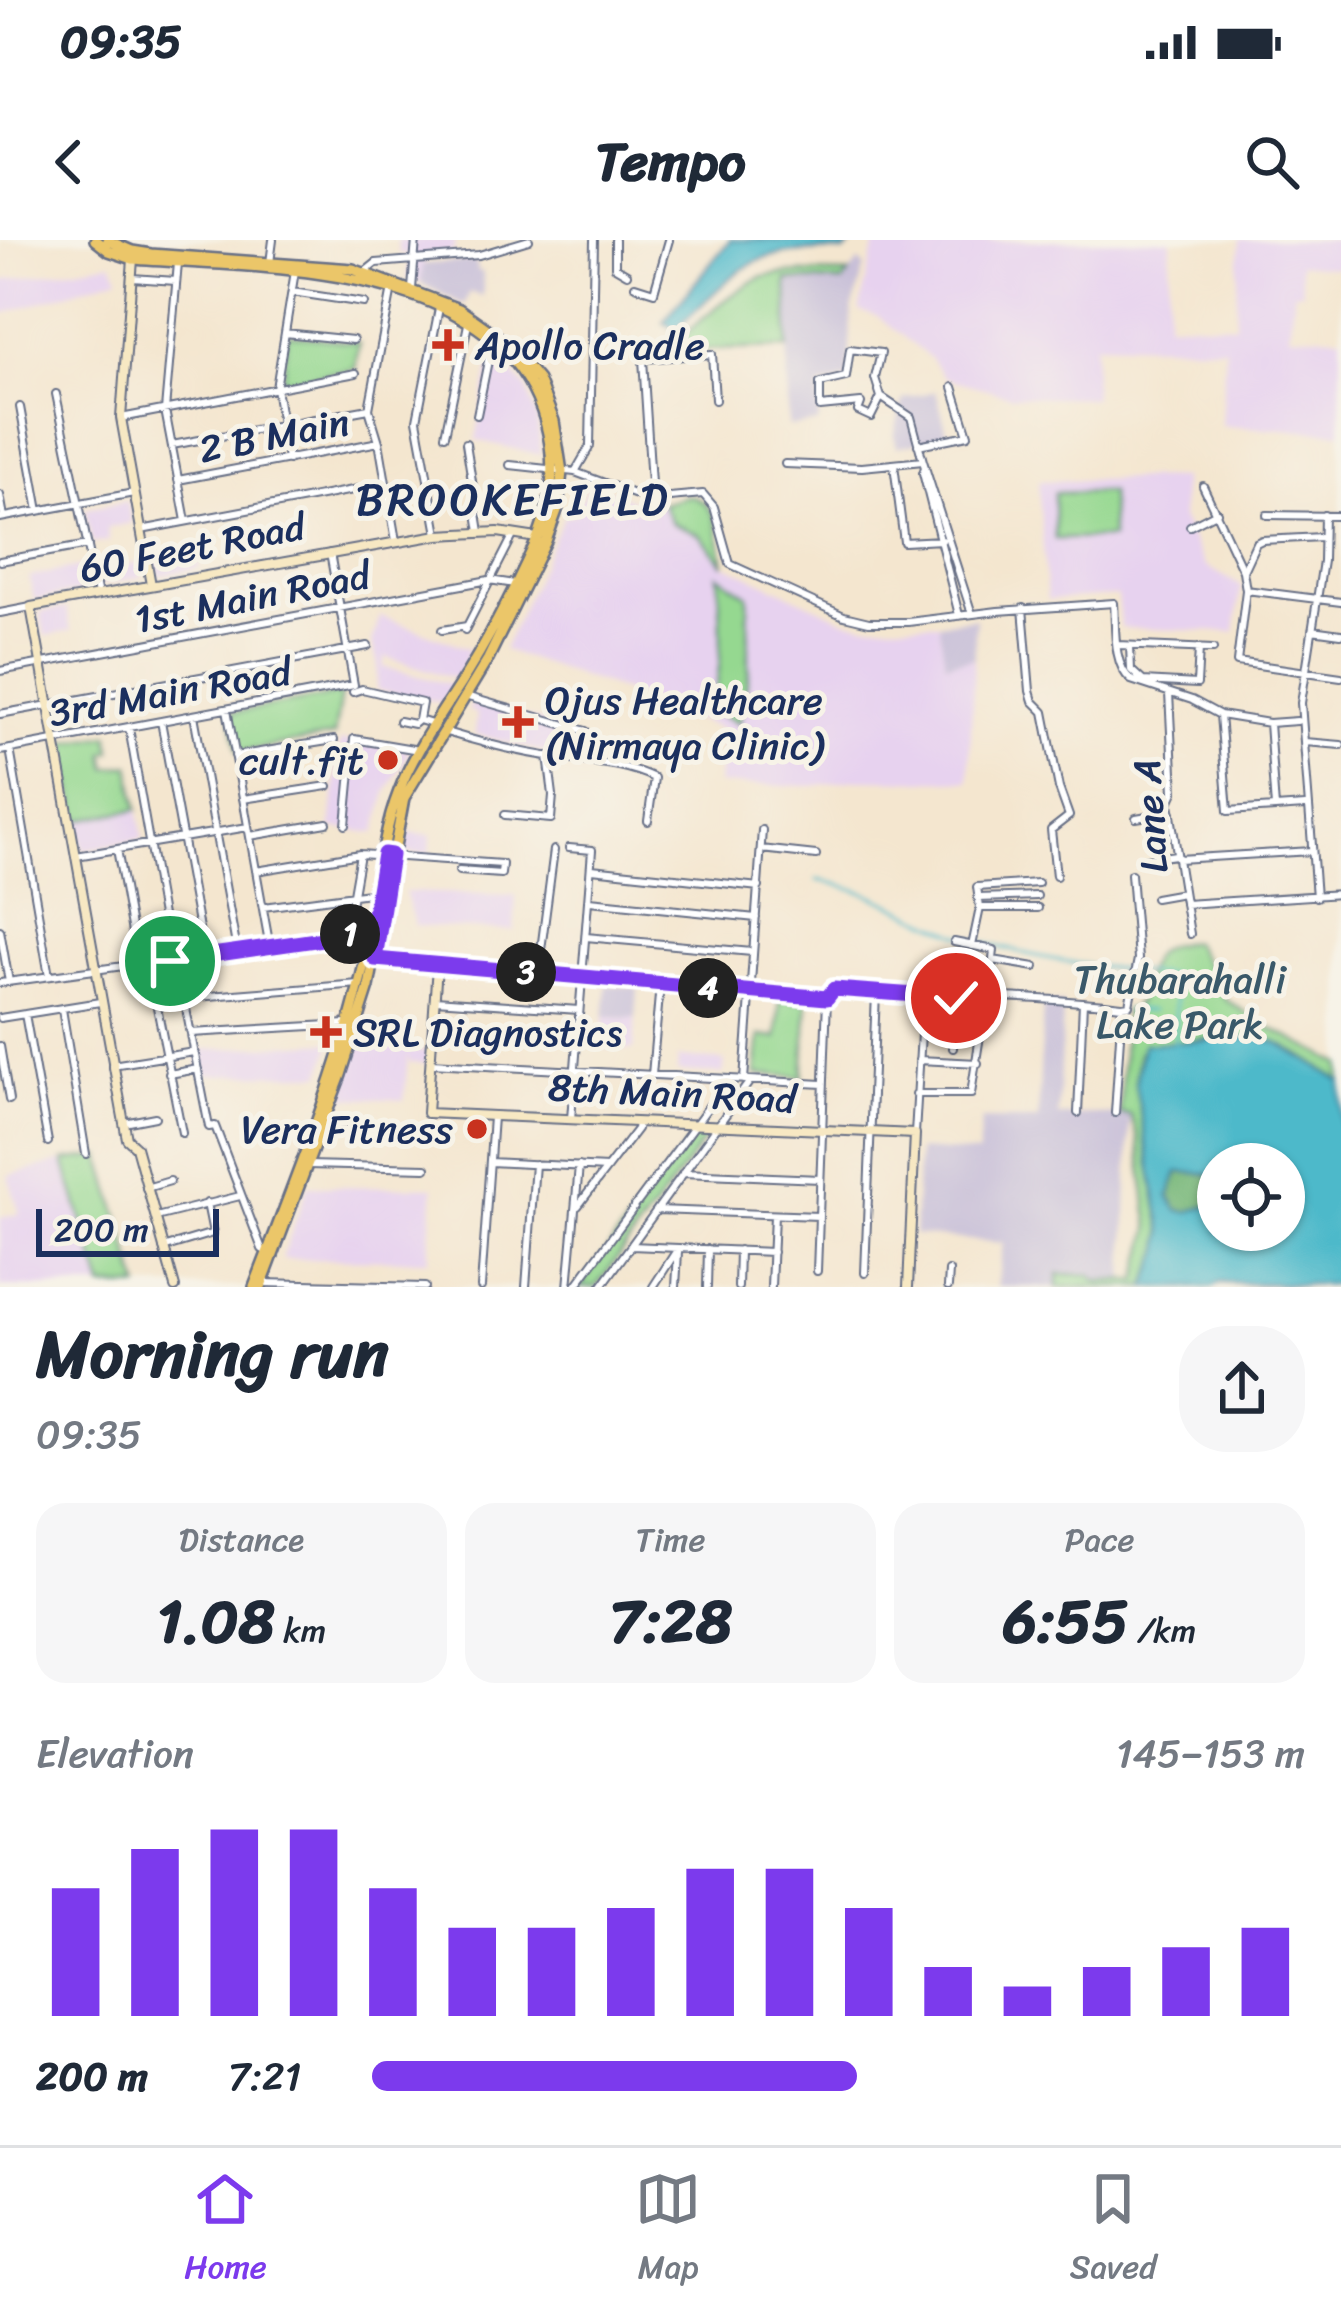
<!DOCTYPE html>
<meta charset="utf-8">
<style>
:root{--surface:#fff;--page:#f6f6f7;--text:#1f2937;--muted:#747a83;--line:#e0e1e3;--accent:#7c3aed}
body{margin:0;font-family:Sriracha,sans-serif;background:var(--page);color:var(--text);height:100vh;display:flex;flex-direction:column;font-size:45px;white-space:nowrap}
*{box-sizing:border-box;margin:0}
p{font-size:39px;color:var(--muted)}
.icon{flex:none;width:66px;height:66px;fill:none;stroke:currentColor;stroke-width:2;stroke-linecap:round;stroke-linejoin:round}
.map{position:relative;height:1047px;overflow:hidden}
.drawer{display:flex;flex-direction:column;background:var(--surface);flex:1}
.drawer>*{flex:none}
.controls{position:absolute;left:1197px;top:903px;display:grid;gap:24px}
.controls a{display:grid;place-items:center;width:108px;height:108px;border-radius:50%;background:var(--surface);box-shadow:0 3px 9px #0004;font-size:60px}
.scale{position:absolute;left:36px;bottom:30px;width:183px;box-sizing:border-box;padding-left:12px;border:6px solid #1b2f5e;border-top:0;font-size:33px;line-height:42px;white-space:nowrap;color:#1b2f5e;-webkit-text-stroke:9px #f7f3e8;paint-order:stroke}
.pin{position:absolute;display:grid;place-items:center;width:102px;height:102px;color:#fff;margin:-51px;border:6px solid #fff;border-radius:50%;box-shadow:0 3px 12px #0007}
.km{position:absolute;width:60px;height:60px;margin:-30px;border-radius:50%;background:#222;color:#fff;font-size:33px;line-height:60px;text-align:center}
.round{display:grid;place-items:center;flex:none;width:126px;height:126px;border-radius:48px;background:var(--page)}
.headline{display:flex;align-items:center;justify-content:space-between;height:204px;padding:0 36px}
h1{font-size:66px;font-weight:700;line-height:90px}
.metrics{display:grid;grid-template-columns:repeat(3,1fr);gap:18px;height:204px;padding:12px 36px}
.metrics div{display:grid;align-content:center;border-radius:30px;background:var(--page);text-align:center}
.metrics b{font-size:60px;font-weight:700}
.metrics small{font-size:33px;font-weight:400}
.metrics p{font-size:33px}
.chart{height:336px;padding:24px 36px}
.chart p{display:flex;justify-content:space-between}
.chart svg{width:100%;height:216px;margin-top:12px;stroke:var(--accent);stroke-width:6}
ul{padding:0 36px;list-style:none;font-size:39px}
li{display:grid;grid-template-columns:192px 144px 1fr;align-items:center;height:90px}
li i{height:30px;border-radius:15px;background:var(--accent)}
.status{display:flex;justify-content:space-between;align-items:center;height:84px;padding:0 60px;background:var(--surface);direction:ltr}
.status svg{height:33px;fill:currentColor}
header{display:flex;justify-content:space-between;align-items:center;height:156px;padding:0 36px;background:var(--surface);font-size:54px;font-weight:700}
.menu{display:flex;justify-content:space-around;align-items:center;height:168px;border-top:3px solid var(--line);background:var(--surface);font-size:33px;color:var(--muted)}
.menu a{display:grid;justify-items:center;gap:6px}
.menu .selected{color:var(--accent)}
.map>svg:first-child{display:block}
</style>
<div class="status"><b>09:35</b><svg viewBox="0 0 49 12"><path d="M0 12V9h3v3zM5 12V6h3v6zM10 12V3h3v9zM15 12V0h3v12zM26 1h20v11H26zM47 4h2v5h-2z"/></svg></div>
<header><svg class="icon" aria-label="back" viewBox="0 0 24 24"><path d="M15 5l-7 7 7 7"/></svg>Tempo<svg class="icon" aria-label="search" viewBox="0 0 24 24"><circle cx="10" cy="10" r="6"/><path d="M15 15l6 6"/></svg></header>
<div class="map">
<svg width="1341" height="1047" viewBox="0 0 1341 1047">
<rect width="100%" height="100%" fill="#f7f3e8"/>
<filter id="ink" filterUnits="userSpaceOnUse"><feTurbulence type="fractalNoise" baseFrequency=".00833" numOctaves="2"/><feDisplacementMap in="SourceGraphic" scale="24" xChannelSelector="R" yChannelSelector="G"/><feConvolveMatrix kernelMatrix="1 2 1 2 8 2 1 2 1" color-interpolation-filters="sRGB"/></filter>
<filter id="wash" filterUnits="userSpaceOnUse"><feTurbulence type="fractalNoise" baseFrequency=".004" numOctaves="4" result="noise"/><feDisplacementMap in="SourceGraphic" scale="48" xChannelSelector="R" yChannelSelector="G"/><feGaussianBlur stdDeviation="2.7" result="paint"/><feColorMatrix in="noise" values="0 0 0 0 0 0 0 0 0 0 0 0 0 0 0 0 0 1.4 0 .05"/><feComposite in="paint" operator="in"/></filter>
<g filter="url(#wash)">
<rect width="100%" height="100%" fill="#f4e6cf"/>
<path fill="#e7d2ef" d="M397 0H455L454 12 425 14 421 43 407 39 409 15 399 14Z
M1171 0 1167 82 1235 85 1240 0H1341V28L1299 24 1302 51 1294 52 1289 94 1341 96V192L1221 186 1225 107 1095 103 1093 158 1013 156 945 138 931 119 879 77 859 71 876 1Z
M112 22 119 36 0 75V41Z
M492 112 527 149 537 179 541 215 476 200Z
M1182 238 1181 278 1205 326 1241 346 1235 392 1121 388 1117 356 1047 360 1038 241Z
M589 241 643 265 687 256 712 268 724 324 845 380 864 384 939 383 945 423 974 418 969 541 856 539 813 546 718 545 724 490 624 451 503 410 564 276 576 274 568 256 582 261Z
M127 261 132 283 107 288 109 301 92 304 85 269Z
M195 306 200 328 158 336 154 314Z
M139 322 142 337 100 345 98 330Z
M89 325 94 349 34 360 29 337Z
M67 368 71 391 45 396 40 372Z
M380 376 470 409 457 439 385 417 383 427 453 445 443 463 376 450 378 425 372 403Z
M473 462 563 487 555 515 475 494 477 474 468 470Z
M340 501 410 510 387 552 376 593 331 588Z
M138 569 143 599 83 610 78 580Z
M403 593 431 595 430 614 400 612Z
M404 652 516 655 514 691 415 686Z
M604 777 636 778 634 810 603 808Z
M410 799 409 810 429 811 428 824 409 822 408 815 404 860 345 857 346 837 361 800Z
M332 802 322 834 201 835 196 810Z
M678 818 725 821 723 834 677 832Z
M64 921 103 1047H0V978L20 974 8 936Z
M308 946 434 947 428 1020 282 1019Z"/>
<path fill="#c8bfd8" d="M476 21 477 31 483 32V57L470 52 464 65 421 43 423 24Z
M859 21 865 27 852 70 848 139 819 147V183L788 187 787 40 843 42Z
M936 151 948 196 897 207 894 196 903 159Z
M976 378 974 418 945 423 939 383Z
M607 745 638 748 636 778 604 777Z
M1043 762 1063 763 1058 876 1130 874 1125 1040 1096 1041 1059 1035 1057 1047H997L1003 1003 914 995 918 910 978 914 981 880H1038Z"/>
<path fill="#95d890" stroke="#588477" stroke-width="3" d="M800 33 849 34 843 42 787 40 788 108 691 110 681 100C691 85 743 45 760 38 772 33 788 34 800 33Z
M288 94 359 103 355 129 282 141Z
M1110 252 1111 298 1055 299 1054 253Z
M687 256C720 260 718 296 724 324L700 295 672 283 662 263Z
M718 335 748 355 749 432 739 483 711 471C724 420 722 387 718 335Z
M341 454 334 496 238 512 230 473Z
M109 495 112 511 105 513 108 528 130 525 138 569 78 580 64 503Z
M1193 702 1226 760 1267 786 1341 824V841C1320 829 1297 810 1274 802 1241 791 1172 801 1139 812L1135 844 1163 993 1161 1010 1146 1047H1057L1059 1034 1091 1035 1096 1041 1138 1040 1150 989 1138 897 1130 875 1120 874 1125 770H1132C1155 741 1131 705 1193 702Z
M780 759 808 761 803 837 756 834 760 796 777 798Z
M695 894 708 895 596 1047H579Z
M101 916 140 1047H103L64 921Z"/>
<path fill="#78b87a" stroke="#4a746c" stroke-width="3" d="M1197 931 1210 934 1218 952V964L1187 972 1178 970 1169 957 1178 932Z"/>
<path fill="#4eb9ca" stroke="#347494" stroke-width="3" fill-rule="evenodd" d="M730 0H857L844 12C747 7 742 28 676 89L663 82Z
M1257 798 1278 803 1341 841V1045L1220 1043 1211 1047H1146L1161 1010 1163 993 1135 844 1143 804ZM1218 924H1284V990H1218V964L1187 972 1178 970 1169 956 1178 932 1209 934 1218 952Z"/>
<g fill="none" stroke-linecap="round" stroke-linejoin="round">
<path stroke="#4eb9ca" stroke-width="3" d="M817 640C874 649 912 678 964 696 1031 720 1105 728 1175 736V805
M1126 770 1152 771"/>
</g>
</g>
<g filter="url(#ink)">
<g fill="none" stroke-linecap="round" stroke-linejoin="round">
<g stroke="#676f86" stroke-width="10">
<path id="street" d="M615 0V27L627 34
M178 23 165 170 186 281
M270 23 273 0
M361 35 376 23 479 15 529 0
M132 38 176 41
M635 46 654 52 669 0
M392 48 369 169 379 202 396 301
M412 49 416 0
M292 52 364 63
M285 93 353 100
M56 154 98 355
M881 157 875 138 881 113 850 109 846 137 820 143V167L861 163 858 171 871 177 881 157 911 177 923 221
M20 167 39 271
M477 175 492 101
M121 178 356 133
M445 195 468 84
M466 203 480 292
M172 205 369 169
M918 205 968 195 953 147
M288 220 276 148 295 31
M785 224 862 227 923 221 972 374
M510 225 575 232 647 259 703 254 714 267 730 324 844 376 869 382H908L998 371 1114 363C1116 386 1112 424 1131 440L1192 460 1220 475 1269 483 1275 568 1228 571 1220 475
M894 225 904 302 942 300
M925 227 923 233 959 375
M575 232 590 206 594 0
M178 240 379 202
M1203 246 1243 331 1246 350 1237 422 1341 437
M0 255 4 277
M652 259 643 119 712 114 715 160
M1267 275 1341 276
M0 278 134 253
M1190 286 1217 272
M141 290 385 244
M438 294 417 180 439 68
M0 321 88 305
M1243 331 1256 303 1262 300 1322 297
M1246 350 1341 362
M1023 368 1030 451 1033 461 1044 472 1059 548 1069 576 1051 590 1056 636
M0 373 31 367
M442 390 467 386
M465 390 514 294
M1312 390 1341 394
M1118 405 1213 409
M1130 406 1131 430 1143 441 1197 444 1199 408
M0 431 489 340 515 344
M353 452 362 449 422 463 419 480
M1169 453 1174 552 1169 563 1190 694
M465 456 586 491
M227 469 270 708
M0 474 368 406
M194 475 237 711
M161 481 204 716
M399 481 414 484 419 480 435 485
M1269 483 1297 481
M129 488 170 721
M446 492C482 503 522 513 560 518 592 523 624 523 654 538L648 581
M1305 502 1341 505
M10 509 49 736
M0 511 354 445 330 313
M235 516 334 500
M243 559 328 546
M1275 568 1305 566
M505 575 551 579 553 555 548 516
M1136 578 1171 572
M346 585 354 499 419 510
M250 596 327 583
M569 608 592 610 571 879
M117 609 138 726
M761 609 816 615
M76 616 248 587
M1178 619 1312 611
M1139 620 1176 615
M592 629 759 647
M256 631 360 614 502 624 501 634 459 631
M1316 657 1301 463 1323 321 1324 275
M978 658 1037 656
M1155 658 1183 653
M590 661 756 678
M1185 664 1341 654
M263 667 377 652
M980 668H1038
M0 690 9 742
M586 697 752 712
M954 702 994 710 989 757
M972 706 980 668 977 647 1038 643
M343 711 360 614
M993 720 1035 727
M437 725 827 758 834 749C930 756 1026 755 1122 766
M538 733 554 610
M152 742 182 893
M0 743 371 692
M181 743 209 887 215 886 262 1009 267 1012
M184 758 359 744
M435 760 579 770
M62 769 86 914
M25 774 48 902
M0 778 100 762
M433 790 577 801
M191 793 347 784
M0 806 9 860
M953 808 956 758
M919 820 978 823
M431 823 823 844
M112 825 194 812
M169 834 198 829
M652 835 660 744
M744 840 762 590
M916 854H971L986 757
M1078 873 1083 762
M1115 873 1122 766 1129 765 1138 719 1131 634
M124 883 155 877
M319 892 425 894
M915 894 921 793
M490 922 607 928
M308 925 426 928
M683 933 820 939
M146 948 170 941
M578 966 637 889 638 882
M657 970 819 976
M156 977 240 956
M631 1006 773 1012
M163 1008 213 993 207 963
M817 1031 827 758
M865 1033 876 752
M263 1043 425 1047
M481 1047 493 877
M526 1047 535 924
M568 1047 579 926
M575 1047 729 839
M601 1047 750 841
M653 1047 677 1010
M676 1047 678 1012
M707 1047 708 1009
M738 1047 739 1010
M771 1047 774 975
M948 1047 949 1031"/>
</g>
<g stroke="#676f86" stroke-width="12">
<path id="secondary" d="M133 19 121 178 151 345
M375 719 437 725 427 873 915 894 908 1047
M175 1047 136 907 127 899 124 883 31 367 438 295 498 292 537 298"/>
</g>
<g stroke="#676f86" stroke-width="14">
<path id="primary" d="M95 0 109 11 133 19C265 29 499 20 545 181 557 225 553 263 535 304 515 348 492 393 467 433 443 471 415 509 399 551 378 604 378 665 365 720 339 832 295 940 254 1047
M107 0 132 11 151 14 353 29 459 69 507 103 538 140 554 181 562 232 558 268 546 301 488 419 404 558 369 747 341 835 261 1047"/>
</g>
<use href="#street" stroke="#fff" stroke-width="6"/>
<use href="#secondary" stroke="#f7e8c3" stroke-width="8"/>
<use href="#primary" stroke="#ebc669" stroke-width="9"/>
</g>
</g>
<g fill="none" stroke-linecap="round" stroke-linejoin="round" filter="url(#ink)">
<g stroke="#fff" stroke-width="24">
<path id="route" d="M170 721 371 692 384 614 391 615 375 719 827 758 834 749 956 758"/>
</g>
<use href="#route" stroke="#7c3aed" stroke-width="15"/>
</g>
<g fill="#c8321e" stroke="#f7f3e8" stroke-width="4.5">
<path d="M442 87h12v12h12v12h-12v12h-12v-12h-12v-12h12z"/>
<path d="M512 464h12v12h12v12h-12v12h-12v-12h-12v-12h12z"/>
<circle cx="388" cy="520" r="12"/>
<path d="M320 774h12v12h12v12h-12v12h-12v-12h-12v-12h12z"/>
<circle cx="477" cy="889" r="12"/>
</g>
<g text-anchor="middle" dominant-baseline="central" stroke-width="10" stroke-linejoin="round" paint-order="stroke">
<g font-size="39" fill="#1b2f5e" stroke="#f7f3e8" text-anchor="start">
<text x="475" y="105">Apollo Cradle</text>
<text x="545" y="460">Ojus Healthcare<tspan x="545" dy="45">(Nirmaya Clinic)</tspan></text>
<text x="364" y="520" text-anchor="end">cult.fit</text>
<text x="353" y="792">SRL Diagnostics</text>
<text x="453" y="889" text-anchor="end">Vera Fitness</text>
</g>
<g font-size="39" fill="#1b2f5e" stroke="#f7f3e8">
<text transform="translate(274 195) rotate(-11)">2 B Main</text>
<text transform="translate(192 307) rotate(-11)">60 Feet Road</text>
<text transform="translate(252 357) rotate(-11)">1st Main Road</text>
<text transform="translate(170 452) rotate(-10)">3rd Main Road</text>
<text transform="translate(1150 576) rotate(-94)">Lane A</text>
<text transform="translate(672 853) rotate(3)">8th Main Road</text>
</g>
<g font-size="39" fill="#3a596a" stroke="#f7f3e8">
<text x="1180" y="739">Thubarahalli<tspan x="1180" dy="45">Lake Park</tspan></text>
</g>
<g font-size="45" letter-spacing="3" fill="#1b2f5e" stroke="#f7f3e8">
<text x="513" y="260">BROOKEFIELD</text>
</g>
</g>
</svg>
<div class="controls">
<a><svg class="icon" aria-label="locate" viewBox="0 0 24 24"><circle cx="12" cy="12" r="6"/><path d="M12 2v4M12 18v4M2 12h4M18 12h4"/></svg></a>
</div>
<div class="scale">200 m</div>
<div class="pin" style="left:170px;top:721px;background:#1e9e55"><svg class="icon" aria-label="arrive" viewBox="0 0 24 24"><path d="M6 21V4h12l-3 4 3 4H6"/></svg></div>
<div class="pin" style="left:956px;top:758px;background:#d93025"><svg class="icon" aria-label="check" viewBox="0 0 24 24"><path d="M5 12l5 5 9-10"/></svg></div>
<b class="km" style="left:350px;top:694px">1</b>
<b class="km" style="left:526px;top:732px">3</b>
<b class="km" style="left:708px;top:748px">4</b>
</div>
<section class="drawer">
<div class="headline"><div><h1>Morning run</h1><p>09:35</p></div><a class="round"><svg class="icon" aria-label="share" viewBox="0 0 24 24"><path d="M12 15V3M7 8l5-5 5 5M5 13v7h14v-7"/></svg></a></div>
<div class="metrics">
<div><p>Distance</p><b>1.08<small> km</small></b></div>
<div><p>Time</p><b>7:28</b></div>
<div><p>Pace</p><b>6:55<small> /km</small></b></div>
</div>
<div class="chart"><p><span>Elevation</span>145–153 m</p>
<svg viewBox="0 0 160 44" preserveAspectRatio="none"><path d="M5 44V18M15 44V10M25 44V6M35 44V6M45 44V18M55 44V26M65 44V26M75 44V22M85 44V14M95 44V14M105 44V22M115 44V34M125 44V38M135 44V34M145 44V30M155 44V26"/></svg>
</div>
<ul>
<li><b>200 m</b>7:21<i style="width:52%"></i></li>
</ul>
</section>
<nav class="menu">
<a class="selected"><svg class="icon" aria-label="home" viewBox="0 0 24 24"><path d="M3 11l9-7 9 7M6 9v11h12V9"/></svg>Home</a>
<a><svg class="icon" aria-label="map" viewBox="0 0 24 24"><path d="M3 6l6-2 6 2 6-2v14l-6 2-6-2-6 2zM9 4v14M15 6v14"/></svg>Map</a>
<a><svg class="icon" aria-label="saved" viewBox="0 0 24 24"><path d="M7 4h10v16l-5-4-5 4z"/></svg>Saved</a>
</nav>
